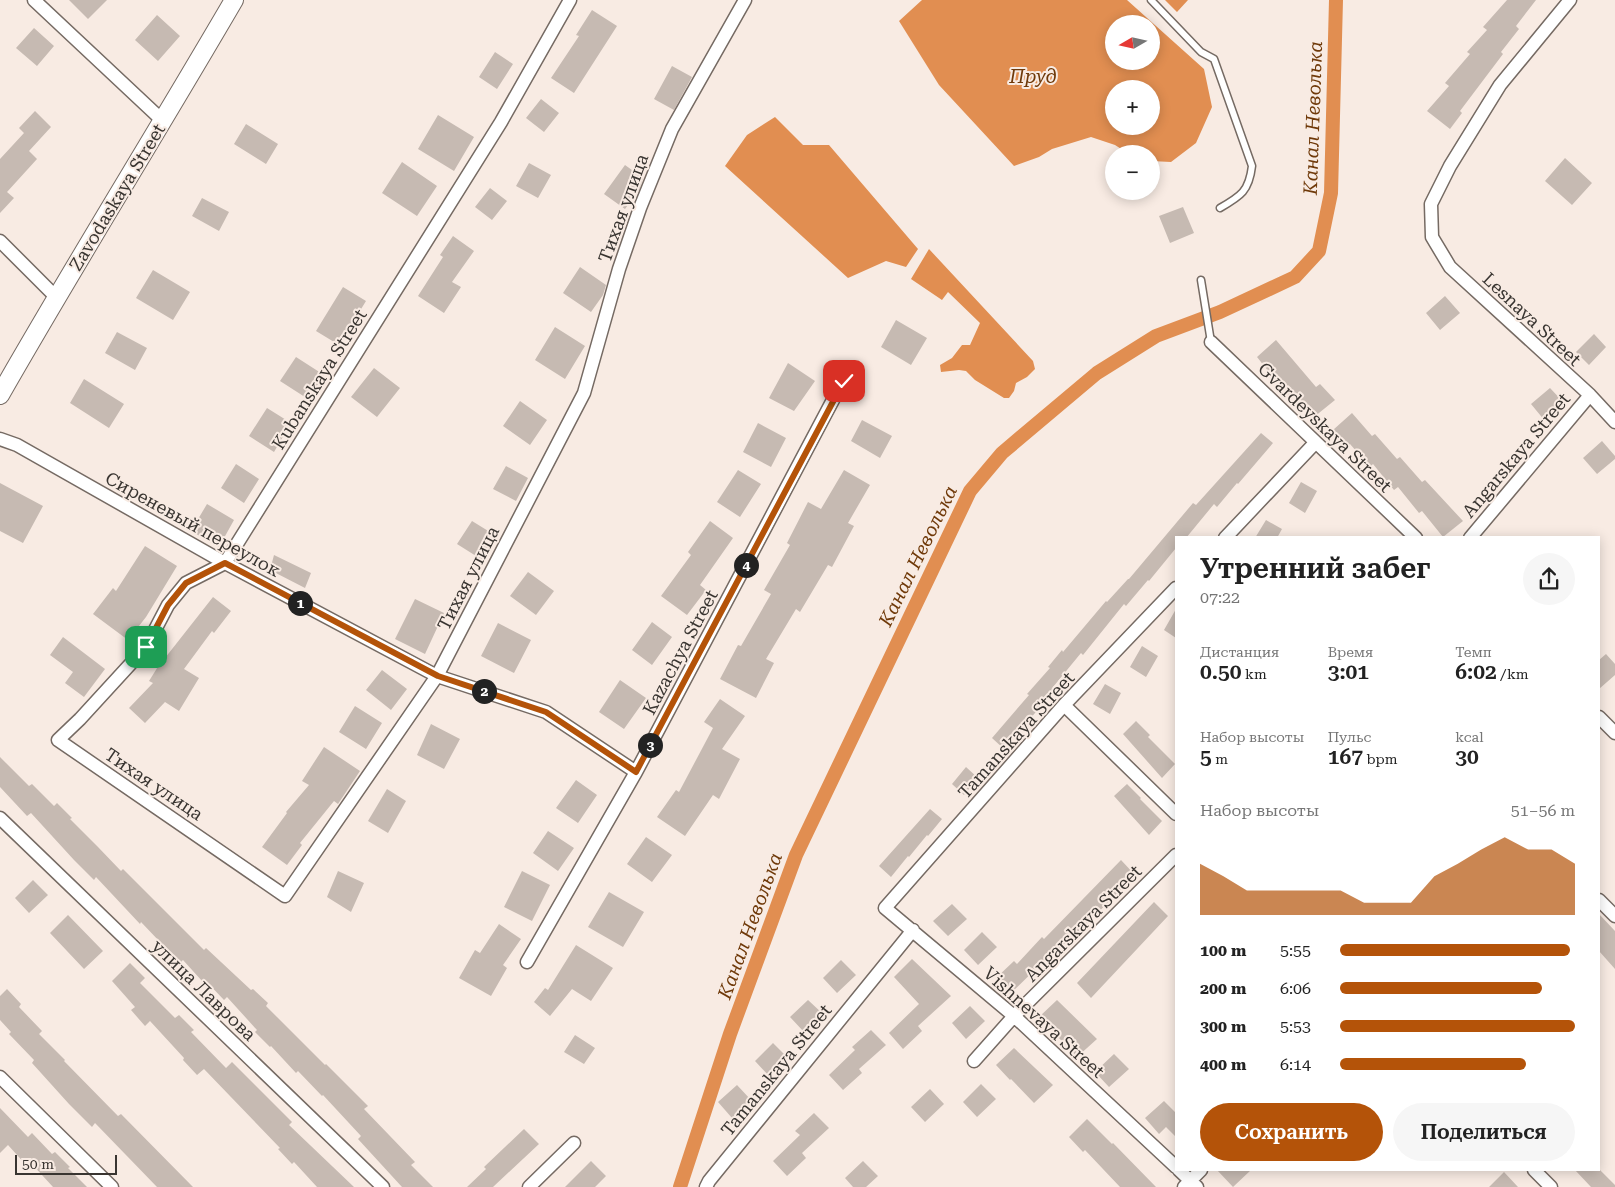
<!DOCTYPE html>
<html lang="ru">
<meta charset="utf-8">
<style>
:root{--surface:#fff;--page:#f6f6f6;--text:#222;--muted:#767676;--accent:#b45309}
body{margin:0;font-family:"Roboto Serif",serif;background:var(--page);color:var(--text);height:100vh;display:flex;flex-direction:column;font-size:19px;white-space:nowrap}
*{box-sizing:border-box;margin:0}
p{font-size:16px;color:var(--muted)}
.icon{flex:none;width:28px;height:28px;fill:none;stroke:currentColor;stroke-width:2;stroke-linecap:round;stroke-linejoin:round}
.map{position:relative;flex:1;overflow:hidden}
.drawer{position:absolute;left:1175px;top:536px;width:425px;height:635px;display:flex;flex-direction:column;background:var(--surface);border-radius:0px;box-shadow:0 2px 12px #0003}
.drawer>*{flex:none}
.needle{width:32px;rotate:261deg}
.fabs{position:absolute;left:1105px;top:15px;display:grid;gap:10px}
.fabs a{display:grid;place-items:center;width:55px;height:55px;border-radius:50%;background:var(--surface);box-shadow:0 2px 12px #0003;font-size:25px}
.scale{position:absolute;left:15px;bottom:12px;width:102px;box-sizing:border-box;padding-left:5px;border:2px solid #393531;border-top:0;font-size:14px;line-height:18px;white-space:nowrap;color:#393531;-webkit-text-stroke:4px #f8ebe3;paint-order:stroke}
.pin{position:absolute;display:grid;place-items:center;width:42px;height:42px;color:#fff;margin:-21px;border-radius:10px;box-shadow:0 2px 8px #0006}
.km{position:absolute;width:25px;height:25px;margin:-12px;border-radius:50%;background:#222;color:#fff;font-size:14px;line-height:25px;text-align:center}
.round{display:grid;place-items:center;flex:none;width:52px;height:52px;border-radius:26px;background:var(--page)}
.summary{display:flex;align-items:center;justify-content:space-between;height:85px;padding:0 25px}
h1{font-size:28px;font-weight:600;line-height:38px}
.stats{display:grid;grid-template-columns:repeat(3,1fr);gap:8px;height:85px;padding:5px 25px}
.stats div{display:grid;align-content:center}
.stats b{font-size:21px;font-weight:600}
.stats small{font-size:14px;font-weight:400}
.stats p{font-size:14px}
.chart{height:140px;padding:10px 25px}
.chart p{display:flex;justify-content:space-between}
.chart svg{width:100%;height:90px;margin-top:5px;fill:var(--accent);opacity:.7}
.cta{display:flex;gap:10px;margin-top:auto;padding:10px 25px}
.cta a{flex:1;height:58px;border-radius:30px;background:var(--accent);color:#fff;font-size:20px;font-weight:600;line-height:58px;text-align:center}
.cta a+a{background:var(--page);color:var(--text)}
ul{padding:0 25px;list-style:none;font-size:16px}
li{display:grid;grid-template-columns:80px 60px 1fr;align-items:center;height:38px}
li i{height:12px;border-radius:6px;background:var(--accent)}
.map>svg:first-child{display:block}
</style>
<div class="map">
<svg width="1615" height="1187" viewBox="0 0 1615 1187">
<rect width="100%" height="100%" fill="#f8ebe3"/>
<path fill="#e18e51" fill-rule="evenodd" d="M922 0H1127L1204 69 1212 107 1196 143 1171 162 1151 161V154H1129L1115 145 1091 137 1052 149 1039 157 1014 166 939 85 899 21ZM1114 24H1151V61H1114ZM1114 89H1151V126H1114Z
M1165 0H1188L1177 12Z
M775 117 803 145H829L918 249 906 267 886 261 848 278 725 166 747 135Z
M929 249 1033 361 1035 369 1027 377 1016 383 1014 391 1009 398H1004L975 380 966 371 959 370 941 372 940 365 952 358 962 345H970L980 323 948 292 942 300 911 279Z"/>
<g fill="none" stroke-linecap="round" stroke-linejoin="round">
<path stroke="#e18e51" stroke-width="14" d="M680 1187 730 1034 796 855 970 491 1002 453 1097 373 1156 336 1220 312 1295 277 1319 251 1331 193 1336 0"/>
</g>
<path fill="#c6bab2" d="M69 0H107L88 19Z
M1507 0H1536L1516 26 1519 29 1501 52 1503 54 1460 111 1462 113 1450 129 1427 111 1449 86 1445 83 1470 54 1467 52 1487 30 1483 27Z
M592 10 617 26 574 93 551 78 579 36 576 35Z
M157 15 180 36 158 61 135 40Z
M34 28 54 46 37 66 16 48Z
M495 52 513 64 497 89 479 77Z
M672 66 692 77 674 110 654 99Z
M541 99 559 113 544 132 526 118Z
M35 111 51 127 29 151 37 159 7 192 14 198 0 213V159L24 133 19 128Z
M438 115 474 137 454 171 418 149Z
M246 124 278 144 266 164 234 144Z
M1565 158 1592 183 1572 205 1545 181Z
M402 162 437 186 417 216 382 193Z
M529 163 551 175 538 198 516 186Z
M625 165 643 178 639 190 625 209 604 194Z
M490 188 507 201 492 220 475 207Z
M202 198 229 212 219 231 192 216Z
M1183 207 1194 233 1170 243 1159 216Z
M453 236 474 251 452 282 461 287 444 313 418 296 443 257 440 255Z
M580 267 606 285 603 295 591 312 563 293Z
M153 270 190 292 173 320 136 298Z
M343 287 366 301 339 345 316 331Z
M1445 296 1460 313 1440 330 1426 313Z
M896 320 927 338 911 365 881 347Z
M555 327 585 346 565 379 535 360Z
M117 332 147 348 135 370 105 353Z
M1594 334 1606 347 1589 365 1576 352Z
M1276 340 1316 387 1320 384 1335 400 1314 417 1295 393 1289 397 1257 357Z
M296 357 324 375 308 399 280 381Z
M788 363 815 381 794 411 769 398Z
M374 368 400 388 377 417 351 397Z
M84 379 124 404 109 428 70 403Z
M1550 388 1565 404 1545 421 1531 404Z
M520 401 547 420 530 445 503 426Z
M267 408 291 423 274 452 249 436Z
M1352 413 1372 436 1375 434 1397 459 1400 457 1422 482 1425 480 1463 521 1443 537 1422 511 1419 513 1398 487 1394 490 1373 464 1370 467 1350 444 1347 447 1333 430Z
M862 420 892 436 880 458 851 441Z
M758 423 786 438 771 467 743 452Z
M1261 433 1273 443 1238 484 1237 483 1217 507 1214 504 1186 538H1176V548L1149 581 1148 580 1126 606 1124 604 1083 655 1081 653 1053 687 1054 688 1035 713 1004 749 992 738 1029 695 1027 694 1050 668 1048 667 1062 650 1063 652 1106 601 1107 602 1128 579H1129L1193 503 1196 505Z
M1602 441 1615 456V459L1597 474 1583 458Z
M236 464 259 479 244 503 221 488Z
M506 466 528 478 516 501 493 489Z
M738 470 761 484 740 517 717 502Z
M844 470 870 485 848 523 854 526 832 567 828 565 800 612 796 609 766 659 774 663 756 698 720 679 738 645 741 646 771 594 764 590 790 545 787 543 808 502 821 509Z
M1301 482 1317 491 1305 513 1289 503Z
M0 483 43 506 23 543 0 531Z
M207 504 234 520 219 547 191 531Z
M1266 520 1282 529 1277 538H1255Z
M472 521 498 537 484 561 457 544Z
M710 521 733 538 700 585 706 590 687 615 661 596 691 555 688 552Z
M145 546 177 566 146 617 128 640 93 614 113 588 116 591Z
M274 555 311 573 305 588 270 570Z
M528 572 554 591 536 615 510 596Z
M213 597 231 611 214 633 212 631 184 669 199 678 179 711 165 702 145 723 129 708 153 683 149 681 164 657 165 658Z
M415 599 444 613 425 654 395 639Z
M1176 609V638L1164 630Z
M652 622 672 637 652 665 632 650Z
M498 623 531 640 514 673 481 656Z
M63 637 105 669 84 697 65 683 73 672 50 655Z
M1142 646 1158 656 1146 677 1130 667Z
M1606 654 1615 664V675L1599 689V660Z
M382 670 407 689 391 710 366 690Z
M620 680 646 698 624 729 599 712Z
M1105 684 1121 693 1110 714 1093 704Z
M720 699 745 716 722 749 740 759 719 799 713 795 685 836 657 817 676 790 679 792 713 728 704 722Z
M355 706 382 723 366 749 339 732Z
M1136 721 1150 735 1148 737 1175 764 1162 778 1123 734Z
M431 724 460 739 444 769 417 755Z
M324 747 360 771 338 804 334 801 300 843 302 845 287 865 262 847 287 813 286 812 309 785 302 781Z
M0 757 29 786 32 784 54 806 57 803 72 818 70 819 98 847 121 871 123 869 204 950 206 948 251 990 253 989 268 1003 266 1006 325 1065 326 1064 368 1106 364 1109 415 1162 411 1165 433 1187H402L358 1139 361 1136 323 1095 322 1096 298 1071 296 1073 271 1046 270 1047 255 1032 257 1030 227 997 224 1000 204 979 202 981 183 960 180 963 141 922 140 924 96 877 94 880 74 860 31 813 27 816 0 787Z
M966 767 978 778 964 795 952 784Z
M576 780 597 795 578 823 556 808Z
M1127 784 1141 798 1140 799 1162 821 1149 835 1114 796Z
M387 789 406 801 388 833 368 821Z
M930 809 942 819 928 836 927 835 909 857 908 856 891 877 879 866Z
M548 831 574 848 558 871 533 853Z
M646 837 672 855 652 882 627 864Z
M1121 860 1135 875 1070 941 1068 940 1044 965 1042 963 1010 994 996 978 1014 961 1017 964 1042 937 1044 939Z
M338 871 364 883 351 912 327 897Z
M522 871 550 885 532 921 504 907Z
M33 880 48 895 29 913 15 898Z
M609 892 644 912 623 947 588 927Z
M1154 902 1168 916 1091 998 1077 983Z
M952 904 967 919 948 936 933 921Z
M1599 914 1615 931V969L1599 951Z
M68 915 103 951 84 969 50 933Z
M499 924 521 939 503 965 507 968 491 996 459 978 475 950 480 953Z
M982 932 997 947 978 965 964 950Z
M576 945 613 968 591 1001 572 989 550 1016 534 1002 545 988 548 990Z
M912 959 951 996 918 1026 922 1031 903 1049 889 1033 919 1004 894 977Z
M841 960 856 975 837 993 823 978Z
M130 963 145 978 140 983 175 1018 179 1015 194 1030 191 1032 226 1068 232 1062 292 1122 289 1125 354 1187H317L294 1162 292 1164 278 1149 280 1148 204 1069 197 1075 183 1060 184 1058 150 1021 145 1026 131 1010 135 1007 112 981Z
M7 989 21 1004 19 1007 42 1031 39 1034 65 1060 64 1061 118 1116 121 1114 193 1187H157L95 1123 92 1127 69 1104 32 1063 34 1060 9 1034 11 1032 0 1020V996Z
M808 1000 823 1014 804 1032 790 1017Z
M1057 1000 1097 1039 1077 1057 1039 1017Z
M970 1006 985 1021 966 1039 952 1023Z
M871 1030 886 1045 859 1069 862 1073 843 1090 829 1075 855 1050 852 1047Z
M575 1035 595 1048 584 1064 564 1052Z
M773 1043 788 1058 769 1076 755 1061Z
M1014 1048 1053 1085 1034 1103 1011 1079 1010 1080 996 1065Z
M1114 1054 1129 1069 1109 1087 1095 1072Z
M981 1084 996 1099 977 1117 963 1102Z
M737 1085 751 1100 732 1118 718 1102Z
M930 1089 944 1104 925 1122 911 1107Z
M1164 1101 1176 1113V1137L1166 1127 1159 1134 1145 1118Z
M0 1108 28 1137 32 1133 52 1154 55 1152 70 1167 68 1168 87 1187H53L31 1163 27 1166 8 1145 0 1153Z
M814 1113 829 1128 802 1153 806 1158 787 1176 773 1161 800 1135 795 1131Z
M1087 1119 1112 1144 1113 1143 1156 1187H1120L1085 1150 1083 1152 1069 1137Z
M524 1129 539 1144 493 1187H467L486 1169 484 1167Z
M591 1161 606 1176 595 1187H565Z
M863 1161 878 1176 866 1187H853L845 1178Z
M1217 1170H1251L1233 1187Z
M1575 1170H1600L1615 1185V1187H1591Z
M1504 1172 1518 1187H1489Z"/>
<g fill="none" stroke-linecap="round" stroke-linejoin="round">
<g stroke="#756a63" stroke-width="9">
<path id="lane" d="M1151 0 1201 52 1214 59 1252 166C1249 191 1241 196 1220 208
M1201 280 1211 342"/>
</g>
<g stroke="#756a63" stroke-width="15">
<path id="street" d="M34 0 163 121
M570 0 501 122 225 563 186 583 168 605 146 647 80 719 58 740 285 896 437 676 584 393 619 269 640 208 672 129 745 0
M1570 0 1500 85 1450 166 1431 204 1432 237 1450 267 1590 395 1615 422
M0 241 56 297
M1211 342 1416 538
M0 439 17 445 225 563 437 676 546 712 636 772
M1225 538 1315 443
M1470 538 1590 395
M1176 588 1064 705 885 908 1014 1016 1176 1167
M1064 705 1176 814
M1599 717 1615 733
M0 818 383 1187
M1599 900 1615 916
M527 962 636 772 843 381
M974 1061 1014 1016 1176 855
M0 1077 112 1187
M1179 1170 1197 1187
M1534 1170 1551 1187
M529 1187 574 1143
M706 1187 709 1181 913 930
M1184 1187 1201 1170"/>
</g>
<g stroke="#756a63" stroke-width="20">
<path id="secondary" d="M0 395C76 262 157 132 234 0"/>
</g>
<use href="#lane" stroke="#fff" stroke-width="6"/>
<use href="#street" stroke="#fff" stroke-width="12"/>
<use href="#secondary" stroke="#fff" stroke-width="18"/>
</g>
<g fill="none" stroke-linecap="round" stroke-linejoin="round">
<g stroke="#fff" stroke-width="10">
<path id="route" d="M146 647 168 605 186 583 225 563 438 676 546 712 636 772 844 381"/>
</g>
<use href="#route" stroke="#b45309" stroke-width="6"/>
</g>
<g text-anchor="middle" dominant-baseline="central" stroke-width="4" stroke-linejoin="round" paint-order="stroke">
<g font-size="18" fill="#393531" stroke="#f8ebe3">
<text transform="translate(117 197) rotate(-59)">Zavodaskaya Street</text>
<text transform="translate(623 208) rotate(-70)">Тихая улица</text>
<text transform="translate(1532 319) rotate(43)">Lesnaya Street</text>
<text transform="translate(319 379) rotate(-58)">Kubanskaya Street</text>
<text transform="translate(1325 427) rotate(44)">Gvardeyskaya Street</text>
<text transform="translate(1516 455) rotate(-50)">Angarskaya Street</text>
<text transform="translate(193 524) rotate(29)">Сиреневый переулок</text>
<text transform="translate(468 578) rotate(-63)">Тихая улица</text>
<text transform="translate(680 652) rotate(-62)">Kazachya Street</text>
<text transform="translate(1016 735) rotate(-48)">Tamanskaya Street</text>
<text transform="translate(154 784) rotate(34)">Тихая улица</text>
<text transform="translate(1083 923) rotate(-45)">Angarskaya Street</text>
<text transform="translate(204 990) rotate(44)">улица Лаврова</text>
<text transform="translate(1044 1022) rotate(42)">Vishnevaya Street</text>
<text transform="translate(776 1070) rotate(-51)">Tamanskaya Street</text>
</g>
<g font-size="19" font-style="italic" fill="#6f3909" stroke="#f8ebe3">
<text x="1033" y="76">Пруд</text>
<text transform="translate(1313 118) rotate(-88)">Канал Неволька</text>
<text transform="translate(918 556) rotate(-64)">Канал Неволька</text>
<text transform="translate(750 926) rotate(-70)">Канал Неволька</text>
</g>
</g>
</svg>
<div class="fabs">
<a><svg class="needle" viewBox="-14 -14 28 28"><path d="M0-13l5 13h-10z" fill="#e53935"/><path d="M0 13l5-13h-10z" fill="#767676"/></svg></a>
<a>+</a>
<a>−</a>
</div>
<div class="scale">50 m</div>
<div class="pin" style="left:146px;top:647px;background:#1e9e55"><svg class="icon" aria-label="arrive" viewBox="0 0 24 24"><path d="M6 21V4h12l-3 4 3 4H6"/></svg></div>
<div class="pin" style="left:844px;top:381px;background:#d93025"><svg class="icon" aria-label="check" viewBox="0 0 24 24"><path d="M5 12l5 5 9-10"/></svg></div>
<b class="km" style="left:300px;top:603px">1</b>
<b class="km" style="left:484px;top:691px">2</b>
<b class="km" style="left:650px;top:745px">3</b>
<b class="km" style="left:746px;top:565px">4</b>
<section class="drawer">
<div class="summary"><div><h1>Утренний забег</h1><p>07:22</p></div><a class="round"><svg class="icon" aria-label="share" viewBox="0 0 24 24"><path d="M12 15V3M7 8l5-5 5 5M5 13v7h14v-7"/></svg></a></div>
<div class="stats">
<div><p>Дистанция</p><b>0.50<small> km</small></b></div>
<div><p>Время</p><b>3:01</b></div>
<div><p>Темп</p><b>6:02<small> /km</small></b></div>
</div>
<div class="stats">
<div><p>Набор высоты</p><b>5<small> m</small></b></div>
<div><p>Пульс</p><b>167<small> bpm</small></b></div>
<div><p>kcal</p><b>30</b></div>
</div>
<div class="chart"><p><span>Набор высоты</span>51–56 m</p>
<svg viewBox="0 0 160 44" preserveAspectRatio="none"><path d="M0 44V19L10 25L20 32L30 32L40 32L50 32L60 32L70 38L80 38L90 38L100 25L110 19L120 12L130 6L140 12L150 12L160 19V44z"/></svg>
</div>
<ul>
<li><b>100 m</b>5:55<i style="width:98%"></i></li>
<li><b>200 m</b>6:06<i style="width:86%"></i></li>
<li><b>300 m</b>5:53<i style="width:100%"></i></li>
<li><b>400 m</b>6:14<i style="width:79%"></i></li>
</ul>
<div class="cta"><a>Сохранить</a><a>Поделиться</a></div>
</section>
</div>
